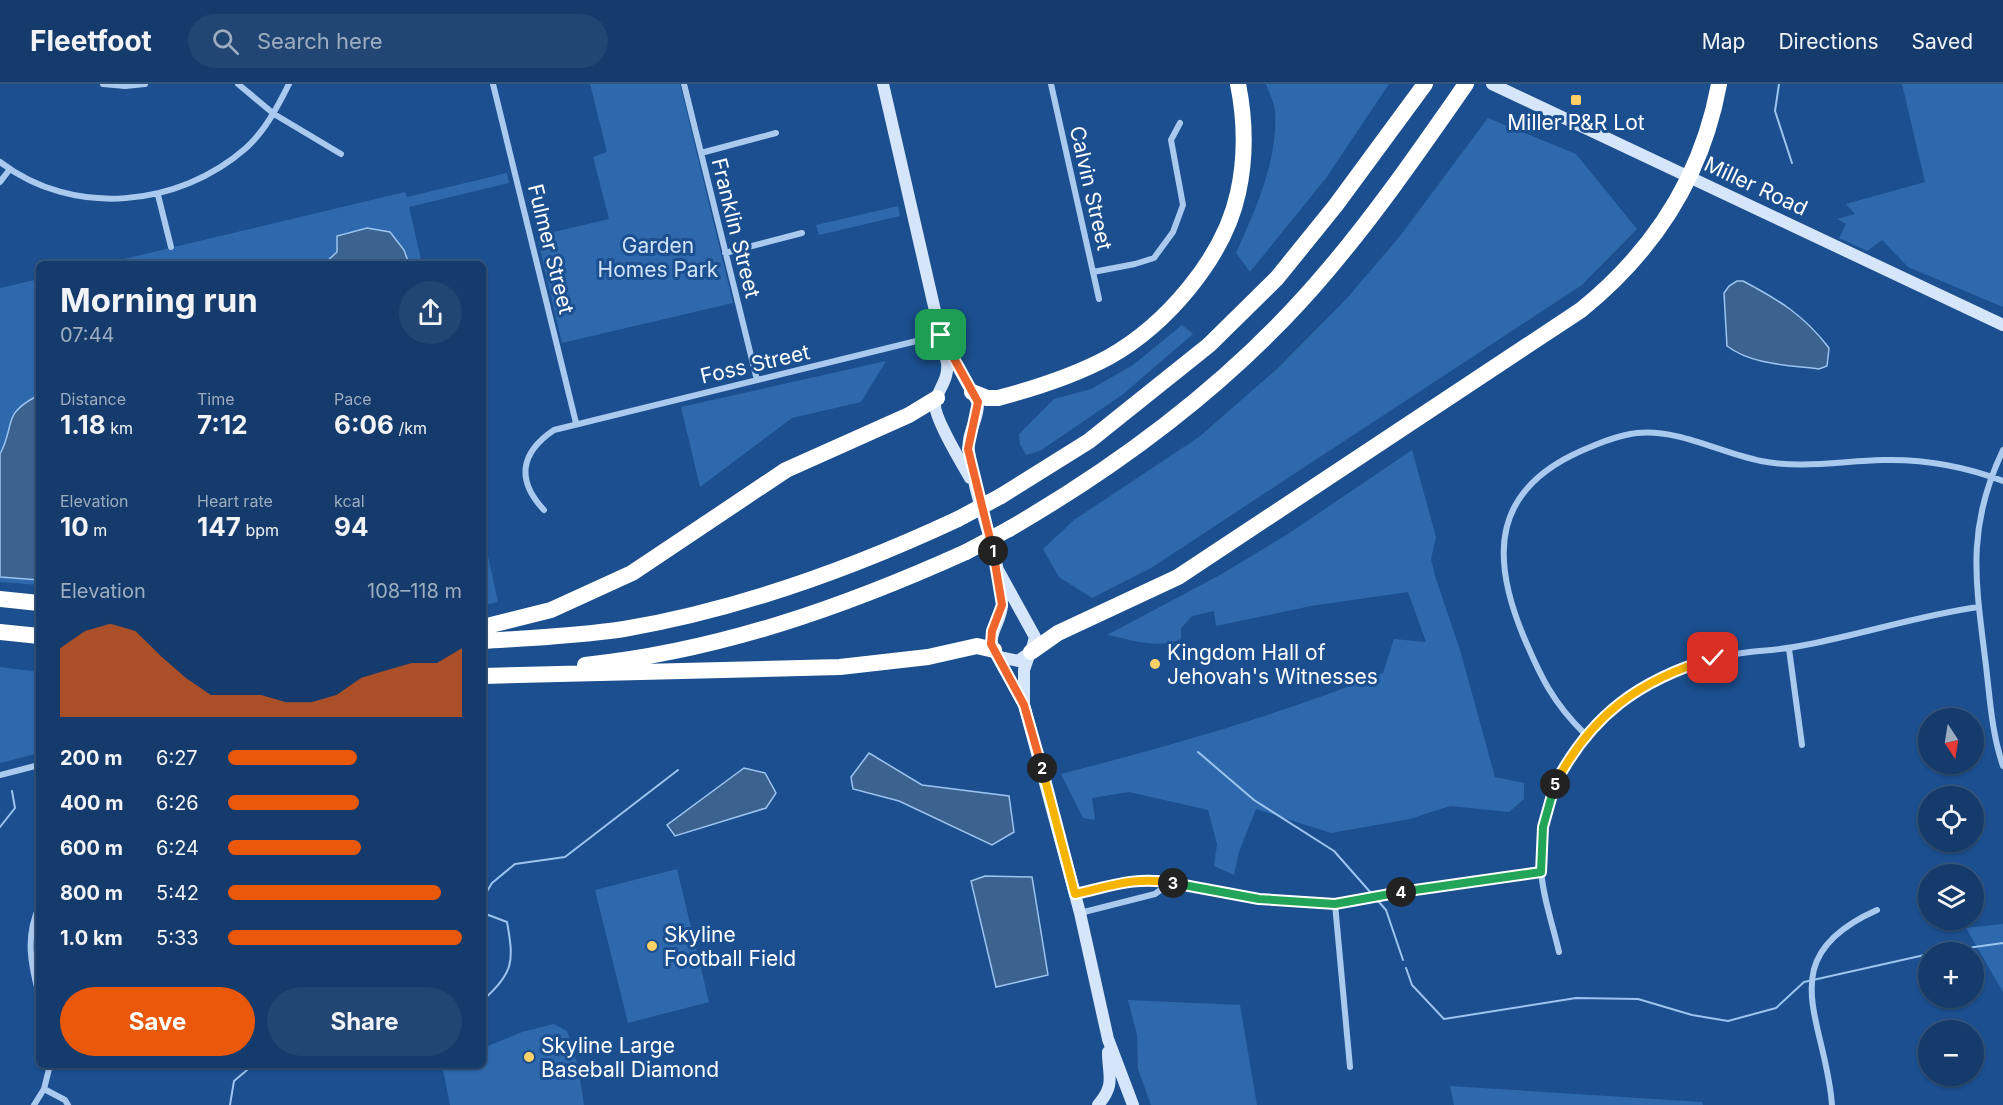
<!DOCTYPE html>
<meta charset="utf-8">
<style>
:root{--surface:#143b6b;--page:#214673;--text:#f1f3f6;--muted:#9dadc1;--line:#33557e;--accent:#ea580c}
body{margin:0;font-family:Inter,sans-serif;background:var(--page);color:var(--text);height:100vh;display:flex;flex-direction:column;font-size:22px;white-space:nowrap}
*{box-sizing:border-box;margin:0}
p{font-size:20px;color:var(--muted)}
.icon{flex:none;width:33px;height:33px;fill:none;stroke:currentColor;stroke-width:2;stroke-linecap:round;stroke-linejoin:round}
.map{position:relative;flex:1;overflow:hidden}
.drawer{position:absolute;left:36px;top:177px;width:450px;height:807px;display:flex;flex-direction:column;background:var(--surface);border-radius:9px;box-shadow:0 2px 4px #0004,0 0 0 2px var(--line)}
.drawer>*{flex:none}
.needle{width:39px;rotate:168deg}
.fabs{position:absolute;left:1918px;top:624px;display:grid;gap:12px}
.fabs a{display:grid;place-items:center;width:66px;height:66px;border-radius:50%;background:var(--surface);box-shadow:0 2px 4px #0004,0 0 0 2px var(--line);font-size:30px}
.pin{position:absolute;display:grid;place-items:center;width:51px;height:51px;color:#fff;margin:-26px;border-radius:12px;box-shadow:0 3px 9px #0006}
.km{position:absolute;width:30px;height:30px;margin:-15px;border-radius:50%;background:#222;color:#fff;font-size:16px;line-height:30px;text-align:center}
.round{display:grid;place-items:center;flex:none;width:63px;height:63px;border-radius:32px;background:var(--page)}
.summary{display:flex;align-items:center;justify-content:space-between;height:102px;padding:0 24px}
h1{font-size:33px;font-weight:700;line-height:45px}
.metrics{display:grid;grid-template-columns:repeat(3,1fr);gap:9px;height:102px;padding:6px 24px}
.metrics div{display:grid;align-content:center}
.metrics b{font-size:26px;font-weight:700}
.metrics small{font-size:16px;font-weight:400}
.metrics p{font-size:16px}
.chart{height:168px;padding:12px 24px}
.chart p{display:flex;justify-content:space-between}
.chart svg{width:100%;height:108px;margin-top:6px;fill:var(--accent);opacity:.7}
.primary-button{display:flex;gap:12px;margin-top:auto;padding:12px 24px}
.primary-button a{flex:1;height:69px;border-radius:36px;background:var(--accent);color:#fff;font-size:24px;font-weight:700;line-height:69px;text-align:center}
.primary-button a+a{background:var(--page);color:var(--text)}
ul{padding:0 24px;list-style:none;font-size:20px}
li{display:grid;grid-template-columns:96px 72px 1fr;align-items:center;height:45px}
li i{height:15px;border-radius:8px;background:var(--accent)}
header{display:flex;align-items:center;gap:36px;box-sizing:border-box;height:84px;padding:0 30px;background:var(--surface);border-bottom:2px solid var(--line)}
header strong{font-size:28px}
nav{display:flex;gap:33px;margin-inline-start:auto;font-size:21px}
.search{width:420px;height:54px;background:var(--page);display:flex;align-items:center;gap:15px;box-sizing:border-box;padding:0 21px;border-radius:33px;color:var(--muted);font-size:22px}
.map>svg:first-child{display:block}
</style>
<header>
<strong>Fleetfoot</strong>
<div class="search"><svg class="icon" aria-label="search" viewBox="0 0 24 24"><circle cx="10" cy="10" r="6"/><path d="M15 15l6 6"/></svg>Search here</div>
<nav><a>Map</a><a>Directions</a><a>Saved</a></nav>
</header>
<div class="map">
<svg width="2003" height="1021" viewBox="0 0 2003 1021">
<rect width="100%" height="100%" fill="#1b4f8f"/>
<path fill="#2e69ad" d="M590 0H680L733 219 562 259 537 152 609 135 593 73 607 68Z
M1266 0H1389L1326 94 1250 188 1236 169C1256 124 1278 77 1275 27 1274 18 1269 8 1266 0Z
M1902 0H2003V223L1908 183 1882 156 1867 167 1839 154 1846 140 1837 135 1855 130 1846 120 1925 98Z
M1488 34 1576 70 1637 145 1582 201 1151 484 1092 514 1059 493 1043 465 1074 436 1199 353 1277 285 1348 213 1400 152Z
M507 89 509 99 409 123 422 180H103L405 108 407 113Z
M898 122 900 132 819 151 816 141Z
M39 195V501L0 498V204Z
M1182 241 1193 250 1122 311 1040 367 1026 371 1020 360 1019 350 1054 315 1091 305 1133 281Z
M886 277 861 318 792 334 700 403 681 323Z
M1412 366 1436 453 1431 475 1435 492 1460 566 1495 693 1524 699V715L1509 728 1450 722 1410 735 1331 749 1256 725 1239 768 1234 791 1214 782 1217 760 1208 726 1129 708 1092 714 1095 736 1083 734 1061 690C1170 662 1279 631 1383 589L1394 555 1426 558 1408 508 1311 522 1216 542 1214 527 1192 532 1181 544V555C1160 566 1129 555 1107 551L1220 491 1288 450Z
M483 449 498 518 483 521Z
M0 583 39 588V669L0 679Z
M677 785 709 918 628 939 595 806Z
M2003 840V908L1966 844Z
M1128 916 1240 921 1257 1021H1151L1138 985 1137 951Z
M554 940 567 947 578 982 584 1021H450L442 981H483V964L522 948Z
M1450 1002 1702 1018 1703 1021H1454Z"/>
<path fill="#3c6290" stroke="#9cc4f0" stroke-width="1.5" d="M367 144 390 148 404 166 409 180H324L337 168V152Z
M1737 197H1743C1779 216 1804 231 1829 264L1827 282 1819 285C1789 281 1752 281 1727 262L1724 209 1729 202Z
M37 312 39 496 0 493V370C16 340 1 331 37 312Z
M869 669 922 701 1009 712 1014 748 992 761 899 717 853 705 851 693Z
M744 684 765 689 776 709 766 724 675 752 667 741Z
M985 792 1032 793 1048 891 996 903 971 797Z"/>
<g fill="none" stroke-linecap="round" stroke-linejoin="round">
<path stroke="#9cc4f0" stroke-width="2" d="M1779 0 1775 27 1792 79
M1198 668 1254 716 1334 767 1386 826 1403 876
M0 743 15 724 12 707
M483 828V814L492 799 515 780 565 773 678 686
M483 829 507 838C514 877 514 889 483 916
M1939 868 2003 859
M1406 884 1412 901 1444 935 1576 914 1638 915 1692 931 1728 937 1776 924 1804 898 1929 870
M230 1021 234 997 253 981"/>
<path stroke="#a9c9ee" stroke-width="6" d="M103 0 125 2 145 0
M238 0 274 30 341 70
M493 0 576 339
M684 0 757 296
M1051 0 1099 215
M701 69 776 49
M0 78C73 134 179 123 246 64 265 47 278 22 289 0
M0 98 10 85
M158 111 171 163
M725 169 802 149
M1093 188 1135 180 1154 174 1173 148 1183 121 1171 56 1180 39
M2003 366C1965 446 1976 499 1986 582 1990 616 1992 650 2003 682
M544 426C516 396 520 369 554 346L941 251
M1789 565 1802 661
M1585 650C1553 619 1540 592 1523 551 1490 471 1493 406 1581 367 1599 359 1618 351 1637 349 1680 345 1720 369 1761 377 1801 385 1842 377 1883 376 1924 375 1964 382 2003 397
M0 691 39 681
M1075 810 1152 795 1259 815 1335 820 1444 800 1541 787
M1335 820 1350 983
M39 823C25 853 31 881 39 911
M1080 829 1155 810 1170 799
M1559 868C1553 841 1542 811 1541 784 1537 679 1614 602 1711 575 1741 566 1774 568 1805 561 1864 550 1920 531 1979 523
M44 1005 65 1016 68 1021
M34 1021 44 1005 50 981
M1832 1021C1826 936 1769 874 1877 826"/>
<path stroke="#d6e6fa" stroke-width="12" d="M883 0 947 279C949 296 938 305 935 319 933 332 962 380 970 394
M1492 0 2003 241
M942 254 978 319C979 336 966 349 969 367 974 419 1000 467 1002 519 1003 540 980 554 1000 573L1018 577 1031 568 1035 553 998 486
M996 570 1024 621
M1029 571 1024 586V621L1080 829 1108 955 1133 1021
M1098 1021C1116 1000 1108 992 1108 968"/>
<path stroke="#fff" stroke-width="16" d="M972 308 987 314H998C1036 304 1074 292 1109 273 1166 241 1224 174 1238 109 1246 73 1245 35 1238 0
M1001 412 1089 357 1209 261 1277 194 1336 121 1425 0
M1009 445C1128 376 1240 291 1328 186 1378 127 1422 63 1466 0
M0 515 39 519
M483 543 551 526 632 489 786 386 909 331 937 314
M0 548 39 552
M483 557C530 554 578 552 624 545 741 525 851 485 958 435
M1031 568 1058 549 1178 493 1581 226C1654 167 1702 93 1719 0
M585 581C719 567 844 523 966 468
M483 592 840 583 928 573 977 562 994 566"/>
<path stroke="#fff" stroke-width="16" d="M958 435 1001 412
M966 468 1009 445"/>
</g>
<g fill="none" stroke-linecap="round" stroke-linejoin="round">
<g stroke="#fff" stroke-width="12">
<path id="split-1" d="M941 251 978 318 968 365 993 467"/>
</g>
<g stroke="#fff" stroke-width="12">
<path id="split-2" d="M993 467 1002 521 992 547 991 560 1024 621 1042 684"/>
</g>
<g stroke="#fff" stroke-width="12">
<path id="split-3" d="M1042 684 1075 810C1111 802 1136 792 1173 799"/>
</g>
<g stroke="#fff" stroke-width="12">
<path id="split-4" d="M1173 799 1259 815 1335 820 1401 808"/>
</g>
<g stroke="#fff" stroke-width="12">
<path id="split-5" d="M1401 808 1541 788 1543 743 1555 700"/>
</g>
<g stroke="#fff" stroke-width="12">
<path id="split-6" d="M1555 700C1591 631 1639 596 1713 574"/>
</g>
<use href="#split-1" stroke="#f0652b" stroke-width="8"/>
<use href="#split-2" stroke="#f0652b" stroke-width="8"/>
<use href="#split-3" stroke="#f5b400" stroke-width="8"/>
<use href="#split-4" stroke="#22a559" stroke-width="8"/>
<use href="#split-5" stroke="#22a559" stroke-width="8"/>
<use href="#split-6" stroke="#f5b400" stroke-width="8"/>
</g>
<g fill="#ffd166" stroke="#1b4f8f" stroke-width="2">
<rect x="1570" y="10" width="12" height="12" rx="3"/>
<circle cx="1155" cy="580" r="6"/>
<circle cx="652" cy="862" r="6"/>
<circle cx="529" cy="973" r="6"/>
</g>
<g text-anchor="middle" dominant-baseline="central" stroke-width="6" stroke-linejoin="round" paint-order="stroke">
<g font-size="21" fill="#fff" stroke="#1b4f8f" text-anchor="start">
<text x="1576" y="38" text-anchor="middle">Miller P&amp;R Lot</text>
<text x="1167" y="568">Kingdom Hall of<tspan x="1167" dy="24">Jehovah's Witnesses</tspan></text>
<text x="664" y="850">Skyline<tspan x="664" dy="24">Football Field</tspan></text>
<text x="541" y="961">Skyline Large<tspan x="541" dy="24">Baseball Diamond</tspan></text>
</g>
<g font-size="21" fill="#fff" stroke="#1b4f8f">
<text transform="translate(1756 102) rotate(25)">Miller Road</text>
<text transform="translate(1091 104) rotate(77)">Calvin Street</text>
<text transform="translate(736 144) rotate(76)">Franklin Street</text>
<text transform="translate(551 165) rotate(76)">Fulmer Street</text>
<text transform="translate(755 280) rotate(-13)">Foss Street</text>
</g>
<g font-size="21" fill="#cfe3fa" stroke="#1b4f8f">
<text x="658" y="161">Garden<tspan x="658" dy="24">Homes Park</tspan></text>
</g>
</g>
</svg>
<div class="fabs">
<a><svg class="needle" viewBox="-14 -14 28 28"><path d="M0-13l5 13h-10z" fill="#e53935"/><path d="M0 13l5-13h-10z" fill="#9dadc1"/></svg></a>
<a><svg class="icon" aria-label="locate" viewBox="0 0 24 24"><circle cx="12" cy="12" r="6"/><path d="M12 2v4M12 18v4M2 12h4M18 12h4"/></svg></a>
<a><svg class="icon" aria-label="layers" viewBox="0 0 24 24"><path d="M12 4l9 5-9 5-9-5zM3 14l9 5 9-5"/></svg></a>
<a>+</a>
<a>−</a>
</div>
<div class="pin" style="left:941px;top:251px;background:#1e9e55"><svg class="icon" aria-label="arrive" viewBox="0 0 24 24"><path d="M6 21V4h12l-3 4 3 4H6"/></svg></div>
<div class="pin" style="left:1713px;top:574px;background:#d93025"><svg class="icon" aria-label="check" viewBox="0 0 24 24"><path d="M5 12l5 5 9-10"/></svg></div>
<b class="km" style="left:993px;top:467px">1</b>
<b class="km" style="left:1042px;top:684px">2</b>
<b class="km" style="left:1173px;top:799px">3</b>
<b class="km" style="left:1401px;top:808px">4</b>
<b class="km" style="left:1555px;top:700px">5</b>
<section class="drawer">
<div class="summary"><div><h1>Morning run</h1><p>07:44</p></div><a class="round"><svg class="icon" aria-label="share" viewBox="0 0 24 24"><path d="M12 15V3M7 8l5-5 5 5M5 13v7h14v-7"/></svg></a></div>
<div class="metrics">
<div><p>Distance</p><b>1.18<small> km</small></b></div>
<div><p>Time</p><b>7:12</b></div>
<div><p>Pace</p><b>6:06<small> /km</small></b></div>
</div>
<div class="metrics">
<div><p>Elevation</p><b>10<small> m</small></b></div>
<div><p>Heart rate</p><b>147<small> bpm</small></b></div>
<div><p>kcal</p><b>94</b></div>
</div>
<div class="chart"><p><span>Elevation</span>108–118 m</p>
<svg viewBox="0 0 160 44" preserveAspectRatio="none"><path d="M0 44V16L10 9L20 6L30 9L40 19L50 28L60 35L70 35L80 35L90 38L100 38L110 35L120 28L130 25L140 22L150 22L160 16V44z"/></svg>
</div>
<ul>
<li><b>200 m</b>6:27<i style="width:55%"></i></li>
<li><b>400 m</b>6:26<i style="width:56%"></i></li>
<li><b>600 m</b>6:24<i style="width:57%"></i></li>
<li><b>800 m</b>5:42<i style="width:91%"></i></li>
<li><b>1.0 km</b>5:33<i style="width:100%"></i></li>
</ul>
<div class="primary-button"><a>Save</a><a>Share</a></div>
</section>
</div>
